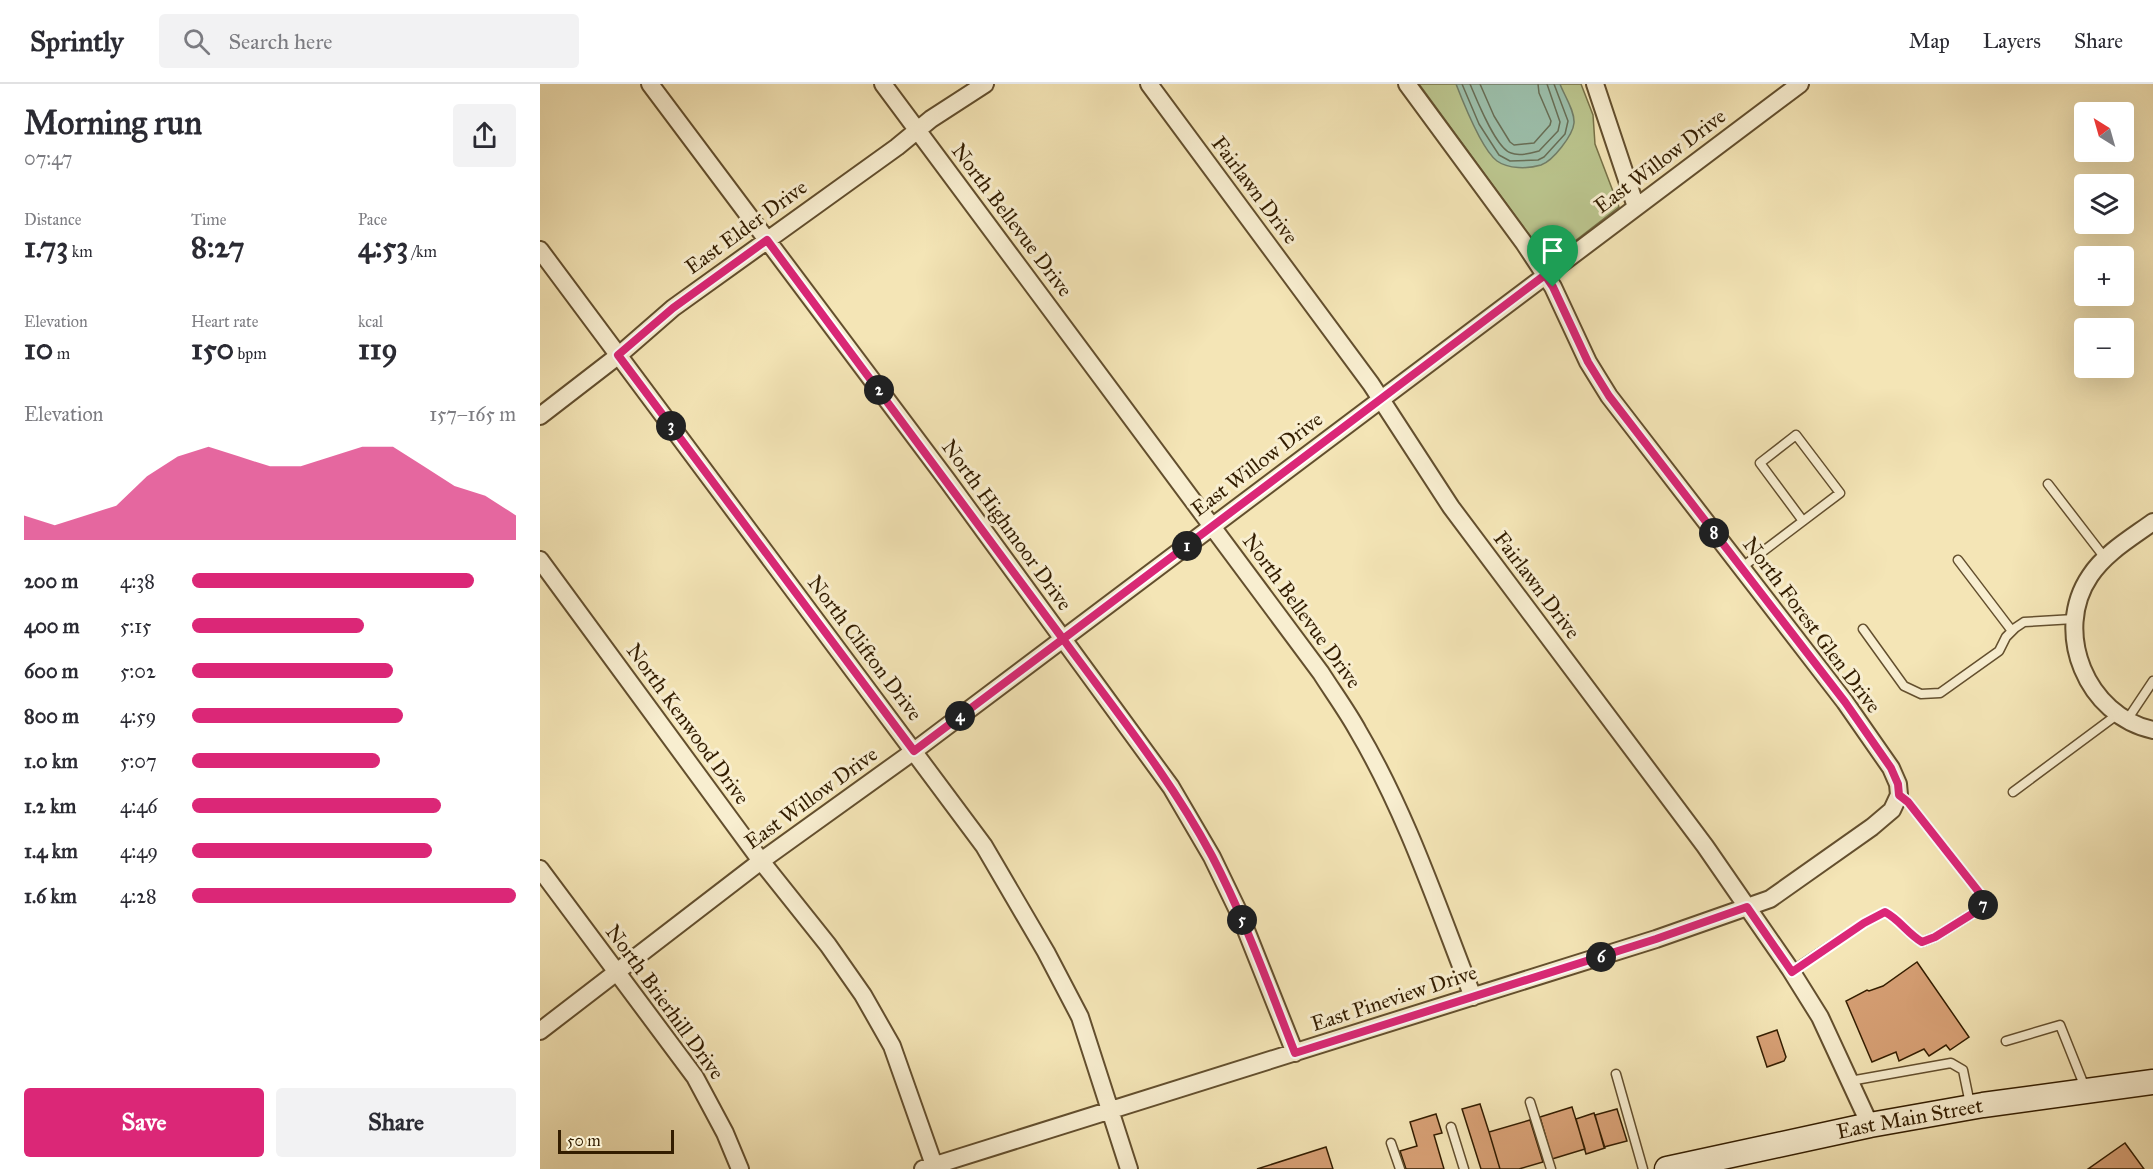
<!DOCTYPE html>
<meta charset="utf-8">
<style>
:root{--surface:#fff;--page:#f2f2f3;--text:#2b2b33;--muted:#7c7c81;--line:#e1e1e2;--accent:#db2777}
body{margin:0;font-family:"IM FELL Great Primer",serif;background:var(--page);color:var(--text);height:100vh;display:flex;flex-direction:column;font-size:22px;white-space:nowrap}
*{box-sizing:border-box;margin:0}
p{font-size:20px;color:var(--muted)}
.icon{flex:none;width:33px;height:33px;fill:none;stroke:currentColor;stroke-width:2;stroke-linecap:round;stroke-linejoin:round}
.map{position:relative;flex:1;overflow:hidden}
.drawer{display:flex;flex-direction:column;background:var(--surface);width:540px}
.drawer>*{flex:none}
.needle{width:39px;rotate:323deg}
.tools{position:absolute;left:1534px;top:18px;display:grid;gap:12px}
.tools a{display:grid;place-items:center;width:60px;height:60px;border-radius:6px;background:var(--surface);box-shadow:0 6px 24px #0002;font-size:30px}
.scale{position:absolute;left:18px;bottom:15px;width:116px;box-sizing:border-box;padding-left:6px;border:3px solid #331d00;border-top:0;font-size:16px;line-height:21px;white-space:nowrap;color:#331d00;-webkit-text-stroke:4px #f8eed0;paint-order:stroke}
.pin{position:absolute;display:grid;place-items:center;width:51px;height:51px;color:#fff;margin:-62px -26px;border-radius:50% 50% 50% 0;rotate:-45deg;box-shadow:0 0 6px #0007}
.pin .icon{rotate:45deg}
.km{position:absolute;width:30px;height:30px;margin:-15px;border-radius:50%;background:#222;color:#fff;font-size:16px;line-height:30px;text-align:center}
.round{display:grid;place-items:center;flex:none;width:63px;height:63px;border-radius:6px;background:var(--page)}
.overview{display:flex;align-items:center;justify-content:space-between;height:102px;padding:0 24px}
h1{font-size:33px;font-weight:700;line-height:45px}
.stats{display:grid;grid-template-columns:repeat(3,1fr);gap:9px;height:102px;padding:6px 24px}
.stats div{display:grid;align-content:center}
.stats b{font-size:30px;font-weight:700}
.stats small{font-size:16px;font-weight:400}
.stats p{font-size:16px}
.chart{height:168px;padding:12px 24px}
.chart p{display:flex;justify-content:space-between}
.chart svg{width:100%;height:108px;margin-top:6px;fill:var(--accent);opacity:.7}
.primary-button{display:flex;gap:12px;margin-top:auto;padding:12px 24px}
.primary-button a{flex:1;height:69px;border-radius:6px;background:var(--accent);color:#fff;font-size:24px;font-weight:700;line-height:69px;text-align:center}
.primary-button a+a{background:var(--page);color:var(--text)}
ul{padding:0 24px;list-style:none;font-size:20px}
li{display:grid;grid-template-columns:96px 72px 1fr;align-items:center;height:45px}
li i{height:15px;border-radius:8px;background:var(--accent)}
header{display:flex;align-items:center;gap:36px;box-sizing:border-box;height:84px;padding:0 30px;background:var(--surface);border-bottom:2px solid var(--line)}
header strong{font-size:28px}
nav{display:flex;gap:33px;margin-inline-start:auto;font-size:21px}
.search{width:420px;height:54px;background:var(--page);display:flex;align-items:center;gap:15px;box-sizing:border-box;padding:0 21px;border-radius:6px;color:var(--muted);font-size:22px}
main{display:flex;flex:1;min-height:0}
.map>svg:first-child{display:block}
</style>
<header>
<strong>Sprintly</strong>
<div class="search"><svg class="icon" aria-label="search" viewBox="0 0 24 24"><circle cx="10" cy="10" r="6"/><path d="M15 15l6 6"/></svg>Search here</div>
<nav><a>Map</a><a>Layers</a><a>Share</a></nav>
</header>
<main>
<section class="drawer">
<div class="overview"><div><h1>Morning run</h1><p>07:47</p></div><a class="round"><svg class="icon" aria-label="share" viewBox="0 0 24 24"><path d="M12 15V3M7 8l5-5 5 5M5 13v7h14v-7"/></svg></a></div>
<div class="stats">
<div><p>Distance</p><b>1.73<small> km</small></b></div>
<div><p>Time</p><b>8:27</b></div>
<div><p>Pace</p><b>4:53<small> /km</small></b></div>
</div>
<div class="stats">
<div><p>Elevation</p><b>10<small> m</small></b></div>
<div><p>Heart rate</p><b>150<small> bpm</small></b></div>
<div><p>kcal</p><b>119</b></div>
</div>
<div class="chart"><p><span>Elevation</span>157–165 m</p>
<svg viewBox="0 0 160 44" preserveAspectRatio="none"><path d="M0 44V34L10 38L20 34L30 30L40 18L50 10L60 6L70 10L80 14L90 14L100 10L110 6L120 6L130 14L140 22L150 26L160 34V44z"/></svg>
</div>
<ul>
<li><b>200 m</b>4:38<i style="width:87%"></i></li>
<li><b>400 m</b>5:15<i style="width:53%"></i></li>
<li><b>600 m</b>5:02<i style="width:62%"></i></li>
<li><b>800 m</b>4:59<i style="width:65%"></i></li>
<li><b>1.0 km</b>5:07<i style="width:58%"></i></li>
<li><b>1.2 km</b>4:46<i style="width:77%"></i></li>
<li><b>1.4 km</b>4:49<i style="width:74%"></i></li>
<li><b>1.6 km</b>4:28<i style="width:100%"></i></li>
</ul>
<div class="primary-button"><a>Save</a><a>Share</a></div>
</section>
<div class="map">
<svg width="1613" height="1085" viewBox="0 0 1613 1085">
<rect width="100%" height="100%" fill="#f4e5b6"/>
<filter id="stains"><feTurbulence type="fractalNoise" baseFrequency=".00333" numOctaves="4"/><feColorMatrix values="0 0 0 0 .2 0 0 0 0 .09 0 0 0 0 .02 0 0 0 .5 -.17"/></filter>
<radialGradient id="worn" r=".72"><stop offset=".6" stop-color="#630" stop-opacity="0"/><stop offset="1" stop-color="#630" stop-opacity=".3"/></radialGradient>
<path fill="#bbc58e" stroke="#777147" stroke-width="1.5" d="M879 0H1041L1053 31 1055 60 1079 123 1013 174 1001 167Z"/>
<path fill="#9cbfab" stroke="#727e67" stroke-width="1.5" d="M916 0H1020C1024 11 1035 27 1034 39 1033 51 1013 77 1001 81 988 85 968 85 957 77 942 66 923 18 916 0Z"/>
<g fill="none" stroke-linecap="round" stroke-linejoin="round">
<path stroke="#686e56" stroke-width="1.5" d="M922 0 939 40 959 71 970 77 998 76 1004 73 1025 50 1028 37 1014 0
M930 0C936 14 956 65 971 69 978 72 992 69 999 67L1018 47 1020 38 1007 0
M940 0 954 32 970 58 974 61 994 59 1010 41 1011 37 999 9 998 0"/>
</g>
<path fill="#d7a075" stroke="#331d00" stroke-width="1.5" d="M1377 878 1429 953 1410 966 1406 961 1389 972 1384 965 1359 977 1356 968 1332 978 1306 917 1327 906 1329 907 1343 902Z
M1237 946 1246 973 1244 977 1227 983 1217 953Z
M940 1020 949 1048 960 1085H941L922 1025Z
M1032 1023 1045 1065 1012 1075 1000 1033Z
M1077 1025 1087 1057 1064 1063 1055 1031Z
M1054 1029 1065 1064 1046 1070 1036 1035Z
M896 1030 902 1049 894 1051 904 1085H866L860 1067 877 1062 870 1038Z
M990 1036 1003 1078 979 1085H960L949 1048Z
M1585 1059 1604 1085H1548Z
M786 1063 793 1085H717Z"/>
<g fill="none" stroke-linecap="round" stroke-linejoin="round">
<g stroke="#634f2e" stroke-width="11">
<path id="lane" d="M1508 400 1565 474
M1418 476 1472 547
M1201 484 1300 409 1256 351 1220 379 1263 437
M1323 545 1364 602 1381 610 1400 609 1459 567 1466 553 1475 544 1484 538 1534 535
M1587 636 1613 597
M1473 708 1578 630
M1252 887 1324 839 1345 828C1360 836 1367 849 1382 858L1395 853 1440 825 1444 820 1442 812 1368 718 1359 711
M1466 957 1520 941 1546 1006
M1076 990 1103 1085
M1310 997 1411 979 1423 986 1430 1020
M990 1018 1011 1085
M911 1043 924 1085
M851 1059 860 1085"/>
</g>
<g stroke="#634f2e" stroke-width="20">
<path id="street" d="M110 0 407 396 631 703 672 773 700 831 755 969
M343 0 781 589C793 608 807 627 818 647 867 730 898 824 933 913
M609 0 831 300 911 423 1165 762 1250 885 1280 933 1330 1041
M1055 0 1096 123
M0 166 444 762 506 868 540 933 589 1085
M0 332 79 271 133 224 357 63 391 35 445 0
M1613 438C1591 454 1565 469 1550 492 1512 548 1547 632 1613 646
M0 476 221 777 288 861 323 911 352 962 394 1081
M0 785 155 993 185 1049 200 1085
M0 947 221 777 374 667 1260 0
M383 1085 1116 855 1230 815 1332 743 1352 726 1359 711 1358 700 1351 684 1305 618 1069 312 1048 278 1013 203 984 159 867 0"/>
</g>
<g stroke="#331d00" stroke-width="27">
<g id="secondary">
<path id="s1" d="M1127 1085 1330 1041 1443 1021 1613 998"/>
</g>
</g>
<use href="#lane" stroke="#f8eed0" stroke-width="8"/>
<use href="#street" stroke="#f8eed0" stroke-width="16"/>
<use href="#secondary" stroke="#f8eed0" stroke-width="24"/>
</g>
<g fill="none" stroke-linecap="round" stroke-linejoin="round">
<g stroke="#fff" stroke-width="12">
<path id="route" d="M1013 203 1005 191 523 555 227 156 133 224 78 271 374 667 523 555C575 626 631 695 672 772 705 835 729 903 755 969L1116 855 1207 823 1252 888 1324 839 1345 828C1360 836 1367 849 1382 858L1395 853 1440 825 1444 820 1442 812 1368 718 1359 711 1358 700 1351 684 1305 618 1069 312 1048 278 1013 203"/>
</g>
<use href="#route" stroke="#db2777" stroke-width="8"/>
</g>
<g text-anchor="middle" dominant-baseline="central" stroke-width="6" stroke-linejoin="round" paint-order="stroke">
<g font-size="21" fill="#331d00" stroke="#f8eed0">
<text transform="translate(1120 77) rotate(-37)">East Willow Drive</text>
<text transform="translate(715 106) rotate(53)">Fairlawn Drive</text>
<text transform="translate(472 136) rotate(53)">North Bellevue Drive</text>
<text transform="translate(206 143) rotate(-36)">East Elder Drive</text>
<text transform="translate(717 380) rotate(-37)">East Willow Drive</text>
<text transform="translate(467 441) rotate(54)">North Highmoor Drive</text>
<text transform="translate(997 501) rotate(53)">Fairlawn Drive</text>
<text transform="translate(762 527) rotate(54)">North Bellevue Drive</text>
<text transform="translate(1272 541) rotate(53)">North Forest Glen Drive</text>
<text transform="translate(325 564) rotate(53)">North Clifton Drive</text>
<text transform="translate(148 640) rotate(54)">North Kenwood Drive</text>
<text transform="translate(271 714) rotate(-36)">East Willow Drive</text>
<text transform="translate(854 914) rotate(-18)">East Pineview Drive</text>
<text transform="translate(125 918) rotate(54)">North Brierhill Drive</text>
<text stroke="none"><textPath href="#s1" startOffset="248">East Main Street</textPath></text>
</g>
</g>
<rect width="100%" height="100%" filter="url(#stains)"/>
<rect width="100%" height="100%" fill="url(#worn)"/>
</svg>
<div class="tools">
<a><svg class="needle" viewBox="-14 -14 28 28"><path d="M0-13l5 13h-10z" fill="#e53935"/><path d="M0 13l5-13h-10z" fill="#7c7c81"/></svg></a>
<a><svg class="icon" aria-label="layers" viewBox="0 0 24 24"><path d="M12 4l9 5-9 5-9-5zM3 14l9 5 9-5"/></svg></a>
<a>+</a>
<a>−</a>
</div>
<div class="scale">50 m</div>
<div class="pin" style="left:1013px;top:203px;background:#1e9e55"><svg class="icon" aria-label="arrive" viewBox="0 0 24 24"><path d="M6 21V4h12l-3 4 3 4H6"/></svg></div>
<b class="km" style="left:647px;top:462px">1</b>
<b class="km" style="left:339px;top:306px">2</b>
<b class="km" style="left:131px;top:342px">3</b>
<b class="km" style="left:420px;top:632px">4</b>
<b class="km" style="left:702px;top:836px">5</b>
<b class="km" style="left:1061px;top:873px">6</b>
<b class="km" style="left:1443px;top:821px">7</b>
<b class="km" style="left:1174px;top:449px">8</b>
</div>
</main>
